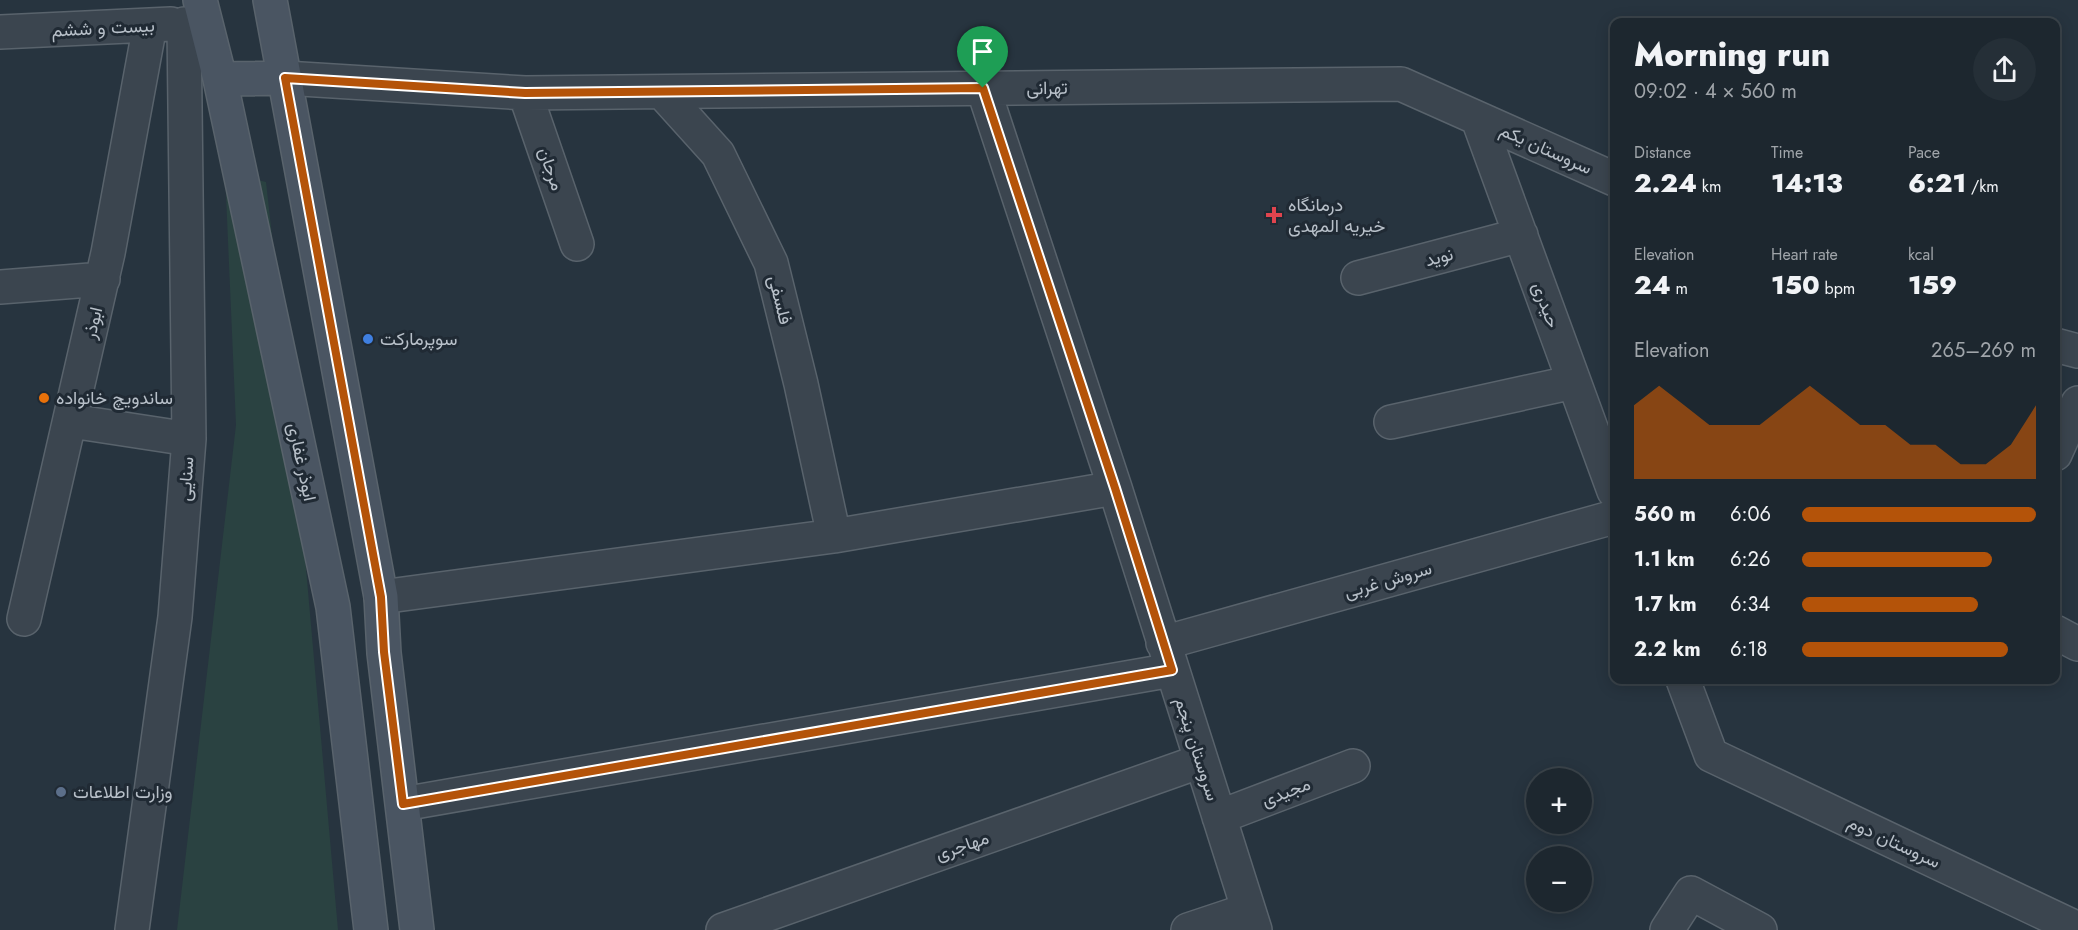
<!DOCTYPE html>
<meta charset="utf-8">
<style>
:root{--surface:#1d272f;--page:#252f37;--text:#f1f3f6;--muted:#a0a5aa;--line:#3b444b;--accent:#b45309}
body{margin:0;font-family:Jost,Vazirmatn,sans-serif;background:var(--page);color:var(--text);height:100vh;display:flex;flex-direction:column;font-size:22px;white-space:nowrap}
*{box-sizing:border-box;margin:0}
p{font-size:20px;color:var(--muted)}
.icon{flex:none;width:33px;height:33px;fill:none;stroke:currentColor;stroke-width:2;stroke-linecap:round;stroke-linejoin:round}
.map{position:relative;flex:1;overflow:hidden}
.drawer{position:absolute;left:1610px;top:18px;width:450px;height:666px;display:flex;flex-direction:column;background:var(--surface);border-radius:12px;box-shadow:0 3px 15px #0003,0 0 0 2px var(--line)}
.drawer>*{flex:none}
.tools{position:absolute;left:1526px;top:768px;display:grid;gap:12px}
.tools a{display:grid;place-items:center;width:66px;height:66px;border-radius:50%;background:var(--surface);box-shadow:0 3px 15px #0003,0 0 0 2px var(--line);font-size:30px}
.pin{position:absolute;display:grid;place-items:center;width:51px;height:51px;color:#fff;margin:-62px -26px;border-radius:50% 50% 50% 0;rotate:-45deg;box-shadow:0 0 6px #0007}
.pin .icon{rotate:45deg}
.round{display:grid;place-items:center;flex:none;width:63px;height:63px;border-radius:32px;background:var(--page)}
.head{display:flex;align-items:center;justify-content:space-between;height:102px;padding:0 24px}
h1{font-size:33px;font-weight:800;line-height:45px}
.figures{display:grid;grid-template-columns:repeat(3,1fr);gap:9px;height:102px;padding:6px 24px}
.figures div{display:grid;align-content:center}
.figures b{font-size:26px;font-weight:800}
.figures small{font-size:16px;font-weight:400}
.figures p{font-size:16px}
.chart{height:168px;padding:12px 24px}
.chart p{display:flex;justify-content:space-between}
.chart svg{width:100%;height:108px;margin-top:6px;fill:var(--accent);opacity:.7}
ul{padding:0 24px;list-style:none;font-size:20px}
li{display:grid;grid-template-columns:96px 72px 1fr;align-items:center;height:45px}
li i{height:15px;border-radius:8px;background:var(--accent)}
.map>svg:first-child{display:block}
</style>
<div class="map">
<svg width="2078" height="930" viewBox="0 0 2078 930">
<rect width="100%" height="100%" fill="#27343f"/>
<path fill="#2a4241" d="M225 172 266 182 294 433 338 930H177L236 425Z"/>
<g fill="none" stroke-linecap="round" stroke-linejoin="round">
<g stroke="#59636c" stroke-width="36">
<path id="minor" d="M0 32 171 24
M285 78 525 93 1401 84 1614 179
M983 88 1115 488 1255 930
M662 92 718 154 771 263 801 384 834 536
M525 93 577 244
M1478 119 1614 491
M1358 278 1521 235
M0 287 103 279
M2055 345 2078 351
M71 421 189 439
M1391 422 1574 382
M2055 454 2078 403
M381 597 834 536 1115 488
M24 619 108 253 150 25
M2055 632 2078 644
M1163 643 1614 517
M1683 680 1711 755 2078 929
M403 804 1172 670
M1219 817 1353 766
M132 930 175 617 189 439 184 24
M723 930 1201 761
M1188 930 1248 910
M1667 930 1691 893 1760 930"/>
</g>
<g stroke="#59636c" stroke-width="36">
<path id="secondary" d="M200 0 220 79 333 607 371 930
M270 0 381 597 384 653 417 930
M220 79 285 78"/>
</g>
<use href="#minor" stroke="#3b454f" stroke-width="33"/>
<use href="#secondary" stroke="#4a5562" stroke-width="33"/>
</g>
<g fill="none" stroke-linecap="round" stroke-linejoin="round">
<g stroke="#fff" stroke-width="12">
<path id="route" d="M285 78 525 93 983 88 1115 488 1172 670 403 804 384 652 381 597Z"/>
</g>
<use href="#route" stroke="#b45309" stroke-width="8"/>
</g>
<path fill="#e0444e" stroke="#202a34" stroke-width="2" d="M1271 206h6v6h6v6h-6v6h-6v-6h-6v-6h6z"/>
<circle fill="#3f7fe0" stroke="#202a34" stroke-width="2" cx="368" cy="339" r="6"/>
<circle fill="#e8710a" stroke="#202a34" stroke-width="2" cx="44" cy="398" r="6"/>
<circle fill="#5c6f8a" stroke="#202a34" stroke-width="2" cx="61" cy="792" r="6"/>
<g text-anchor="middle" dominant-baseline="central" stroke-width="6" stroke-linejoin="round" paint-order="stroke">
<g font-size="18" fill="#b8c0c9" stroke="#202a34">
<text transform="translate(103 28) rotate(-3)">بیست و ششم</text>
<text transform="translate(1047 88) rotate(-1)">تهرانی</text>
<text transform="translate(1546 149) rotate(24)">سروستان یکم</text>
<text transform="translate(551 169) rotate(71)">مرجان</text>
<text transform="translate(1439 257) rotate(-15)">نوید</text>
<text transform="translate(780 300) rotate(76)">فلسفی</text>
<text transform="translate(1546 305) rotate(70)">حیدری</text>
<text transform="translate(93 323) rotate(-77)">ابوذر</text>
<text transform="translate(302 462) rotate(78)">ابوذر غفاری</text>
<text transform="translate(186 479) rotate(-86)">سنایی</text>
<text transform="translate(1388 580) rotate(-16)">سروش غربی</text>
<text transform="translate(1197 749) rotate(72)">سروستان پنجم</text>
<text transform="translate(1286 792) rotate(-21)">مجیدی</text>
<text transform="translate(1894 842) rotate(25)">سروستان دوم</text>
<text transform="translate(962 846) rotate(-19)">مهاجری</text>
</g>
<g font-size="18" fill="#b8c0c9" stroke="#202a34" text-anchor="start">
<text x="1288" y="205">درمانگاه<tspan x="1288" dy="21">خیریه المهدی</tspan></text>
<text x="380" y="339">سوپرمارکت</text>
<text x="56" y="398">ساندویچ خانواده</text>
<text x="73" y="792">وزارت اطلاعات</text>
</g>
</g>
</svg>
<div class="tools">
<a>+</a>
<a>−</a>
</div>
<div class="pin" style="left:983px;top:88px;background:#1e9e55"><svg class="icon" aria-label="arrive" viewBox="0 0 24 24"><path d="M6 21V4h12l-3 4 3 4H6"/></svg></div>
<section class="drawer">
<div class="head"><div><h1>Morning run</h1><p>09:02 · 4 × 560 m</p></div><a class="round"><svg class="icon" aria-label="share" viewBox="0 0 24 24"><path d="M12 15V3M7 8l5-5 5 5M5 13v7h14v-7"/></svg></a></div>
<div class="figures">
<div><p>Distance</p><b>2.24<small> km</small></b></div>
<div><p>Time</p><b>14:13</b></div>
<div><p>Pace</p><b>6:21<small> /km</small></b></div>
</div>
<div class="figures">
<div><p>Elevation</p><b>24<small> m</small></b></div>
<div><p>Heart rate</p><b>150<small> bpm</small></b></div>
<div><p>kcal</p><b>159</b></div>
</div>
<div class="chart"><p><span>Elevation</span>265–269 m</p>
<svg viewBox="0 0 160 44" preserveAspectRatio="none"><path d="M0 44V14L10 6L20 14L30 22L40 22L50 22L60 14L70 6L80 14L90 22L100 22L110 30L120 30L130 38L140 38L150 30L160 14V44z"/></svg>
</div>
<ul>
<li><b>560 m</b>6:06<i style="width:100%"></i></li>
<li><b>1.1 km</b>6:26<i style="width:81%"></i></li>
<li><b>1.7 km</b>6:34<i style="width:75%"></i></li>
<li><b>2.2 km</b>6:18<i style="width:88%"></i></li>
</ul>
</section>
</div>
